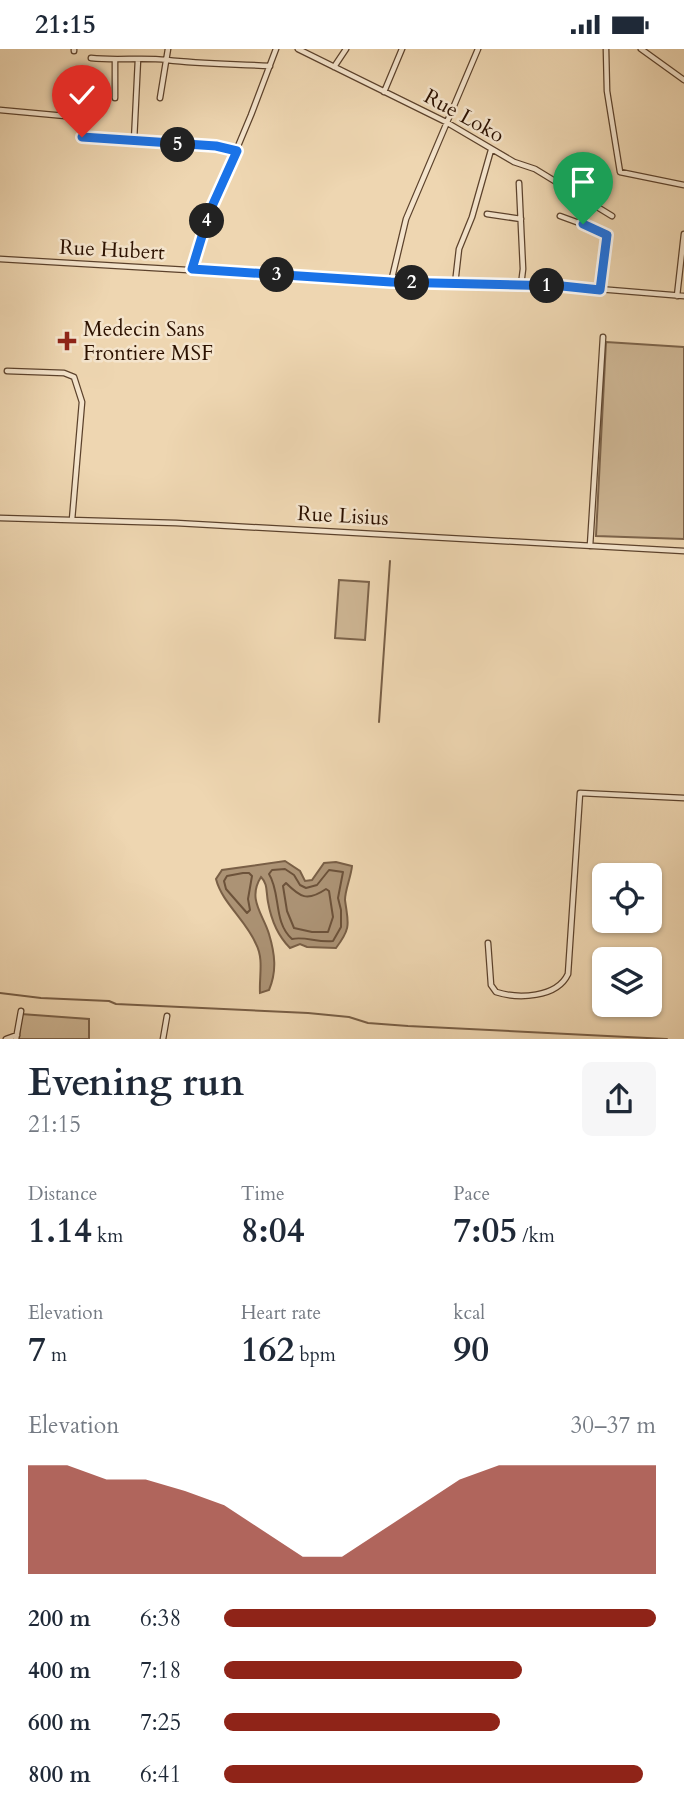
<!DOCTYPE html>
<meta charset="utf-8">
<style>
:root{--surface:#fff;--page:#f6f6f7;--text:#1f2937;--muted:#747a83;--accent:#8f2418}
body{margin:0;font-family:Cardo,serif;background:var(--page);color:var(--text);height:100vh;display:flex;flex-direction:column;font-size:26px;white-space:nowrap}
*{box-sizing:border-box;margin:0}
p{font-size:23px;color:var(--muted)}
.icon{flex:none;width:38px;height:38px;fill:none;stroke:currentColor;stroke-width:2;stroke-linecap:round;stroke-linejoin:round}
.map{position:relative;height:990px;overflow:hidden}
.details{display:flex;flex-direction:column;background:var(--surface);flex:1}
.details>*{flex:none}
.fabs{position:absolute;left:592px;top:814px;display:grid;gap:14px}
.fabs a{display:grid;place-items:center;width:70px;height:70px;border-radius:10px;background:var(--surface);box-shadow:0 2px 5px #0004;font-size:35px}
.pin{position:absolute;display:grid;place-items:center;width:60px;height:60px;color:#fff;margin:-72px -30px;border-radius:50% 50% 50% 0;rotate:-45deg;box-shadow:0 0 7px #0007}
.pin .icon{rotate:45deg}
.km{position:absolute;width:35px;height:35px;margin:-18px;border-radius:50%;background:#222;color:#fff;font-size:19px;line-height:35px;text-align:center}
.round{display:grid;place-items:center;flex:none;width:74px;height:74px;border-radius:10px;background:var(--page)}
.summary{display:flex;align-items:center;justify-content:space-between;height:119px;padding:0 28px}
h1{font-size:38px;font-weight:800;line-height:52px}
.metrics{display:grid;grid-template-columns:repeat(3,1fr);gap:10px;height:119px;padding:7px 28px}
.metrics div{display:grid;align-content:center}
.metrics b{font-size:35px;font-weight:800}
.metrics small{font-size:19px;font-weight:400}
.metrics p{font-size:19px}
.chart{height:196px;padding:14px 28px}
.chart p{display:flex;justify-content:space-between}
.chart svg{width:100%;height:126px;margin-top:7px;fill:var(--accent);opacity:.7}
ul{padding:0 28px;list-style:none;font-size:23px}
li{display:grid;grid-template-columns:112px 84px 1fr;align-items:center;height:52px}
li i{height:18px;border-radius:9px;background:var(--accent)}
.status{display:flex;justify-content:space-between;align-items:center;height:49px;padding:0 35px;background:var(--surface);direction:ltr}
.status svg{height:19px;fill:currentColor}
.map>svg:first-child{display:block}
</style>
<div class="status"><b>21:15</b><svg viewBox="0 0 49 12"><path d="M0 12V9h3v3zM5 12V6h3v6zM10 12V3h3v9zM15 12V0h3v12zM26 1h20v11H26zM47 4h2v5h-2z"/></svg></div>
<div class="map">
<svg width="684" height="990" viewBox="0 0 684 990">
<rect width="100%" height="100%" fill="#eed6b1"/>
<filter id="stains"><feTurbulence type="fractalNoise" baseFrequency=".00286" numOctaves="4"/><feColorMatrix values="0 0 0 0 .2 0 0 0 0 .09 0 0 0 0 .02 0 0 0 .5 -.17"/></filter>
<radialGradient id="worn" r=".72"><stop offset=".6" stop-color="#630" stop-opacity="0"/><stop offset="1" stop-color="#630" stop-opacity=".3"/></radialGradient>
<path fill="#cdb593" stroke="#7c634a" stroke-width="2" d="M606 293 684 298V490L596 487Z
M339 531 369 533 365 591 335 589Z
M21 965 89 970V990H19Z"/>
<path fill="#ac9375" stroke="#795f46" stroke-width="2" d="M285 812 300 822 305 832 312 831 324 814 336 813 352 817C351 828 345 841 345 851 348 874 352 878 336 899L307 898 300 895 290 899C278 887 271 870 268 853 266 843 268 835 261 828 247 850 263 865 269 885 275 905 277 922 269 941L260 944C259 928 264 910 256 895 246 871 222 854 216 830L222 821Z"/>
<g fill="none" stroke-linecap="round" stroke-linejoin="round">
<path stroke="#6c523a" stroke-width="2" d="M285 820 294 826 300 836 306 839 317 836 329 821 343 823 338 849 341 861V878L333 892C318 894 305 887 292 890 273 873 281 844 269 825L272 821Z
M243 824H249L252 827 248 850 250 861 247 864 226 840 224 832 227 827Z
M286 834C300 848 307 853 326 840L329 842 333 868 328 883H312L294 879 287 862 283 837Z"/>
<path stroke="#795f46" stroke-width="2" d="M379 673 390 512
M0 944 41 949 109 952 116 955 308 964 349 968 368 974 408 977 667 990"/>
<g stroke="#5c422c" stroke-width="7">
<path id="minor" d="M298 0 446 73 514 113 535 120 612 167
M606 0 607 42 620 123 684 136
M641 0 684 31
M74 2V0
M91 9C117 12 142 8 167 11 201 15 236 15 270 17
M334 18 346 0
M384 43 402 0
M115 49V12
M160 49 168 0
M0 61 87 69
M82 88 216 97 237 102
M134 92 138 10
M519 134 523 220 521 236
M487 165 521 170
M560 167 601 182 607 186 600 241
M0 210 391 233 562 237 684 247
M193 220 210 164 251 66 276 0
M391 233 406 170 478 0
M455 235 459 200 472 168 491 101
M677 247 684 185
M7 322 64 324 74 328 82 353 72 471
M0 469 176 474 684 502
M590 497 603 288
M488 894 491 936 496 943C518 950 557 949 568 925L580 744 684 749
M6 990 17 986
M16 990 21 962
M163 990 167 967"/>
</g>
<use href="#minor" stroke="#f4e4cc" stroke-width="4.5"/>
</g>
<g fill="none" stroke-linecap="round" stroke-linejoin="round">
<g stroke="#fff" stroke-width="14">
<path id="route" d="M82 88 216 97 237 102 209 164 192 220 391 233 562 237 600 241 607 186 583 175"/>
</g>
<use href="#route" stroke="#1a73e8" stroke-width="9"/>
</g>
<path fill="#8f2418" stroke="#f4e4cc" stroke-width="2.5" d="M63.5 281.5h7v7h7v7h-7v7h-7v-7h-7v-7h7z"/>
<g text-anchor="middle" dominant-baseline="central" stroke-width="5" stroke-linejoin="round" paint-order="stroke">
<g font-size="21" fill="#2c1100" stroke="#f4e4cc">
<text transform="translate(464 67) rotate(29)">Rue Loko</text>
<text transform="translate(112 201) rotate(3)">Rue Hubert</text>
<text transform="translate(343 467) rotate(3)">Rue Lisius</text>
</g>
<g font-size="21" fill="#2c1100" stroke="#f4e4cc" text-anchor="start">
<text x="83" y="280">Medecin Sans<tspan x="83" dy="24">Frontiere MSF</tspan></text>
</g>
</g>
<rect width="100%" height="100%" filter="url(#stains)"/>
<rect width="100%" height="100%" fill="url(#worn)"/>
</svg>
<div class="fabs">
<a><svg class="icon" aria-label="locate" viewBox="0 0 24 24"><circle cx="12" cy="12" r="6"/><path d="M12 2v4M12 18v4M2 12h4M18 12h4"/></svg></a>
<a><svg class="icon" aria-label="layers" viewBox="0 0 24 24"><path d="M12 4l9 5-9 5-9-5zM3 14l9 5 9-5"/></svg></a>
</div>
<div class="pin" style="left:583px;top:175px;background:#1e9e55"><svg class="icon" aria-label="arrive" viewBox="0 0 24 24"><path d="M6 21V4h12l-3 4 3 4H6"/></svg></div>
<div class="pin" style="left:82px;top:88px;background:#d93025"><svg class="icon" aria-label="check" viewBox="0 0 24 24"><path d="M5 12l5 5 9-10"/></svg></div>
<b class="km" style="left:547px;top:237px">1</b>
<b class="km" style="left:412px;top:234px">2</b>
<b class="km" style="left:277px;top:226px">3</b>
<b class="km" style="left:207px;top:172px">4</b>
<b class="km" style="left:178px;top:96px">5</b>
</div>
<section class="details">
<div class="summary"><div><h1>Evening run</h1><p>21:15</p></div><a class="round"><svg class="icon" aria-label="share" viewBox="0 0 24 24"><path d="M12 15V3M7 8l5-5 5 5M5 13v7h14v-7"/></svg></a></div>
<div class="metrics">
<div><p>Distance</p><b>1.14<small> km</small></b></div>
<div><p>Time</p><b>8:04</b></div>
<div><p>Pace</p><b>7:05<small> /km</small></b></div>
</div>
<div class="metrics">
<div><p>Elevation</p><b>7<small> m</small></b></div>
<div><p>Heart rate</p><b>162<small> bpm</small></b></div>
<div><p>kcal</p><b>90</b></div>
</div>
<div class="chart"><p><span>Elevation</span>30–37 m</p>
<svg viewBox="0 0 160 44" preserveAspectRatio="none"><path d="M0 44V6L10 6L20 11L30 11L40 15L50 20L60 29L70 38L80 38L90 29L100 20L110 11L120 6L130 6L140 6L150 6L160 6V44z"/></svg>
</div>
<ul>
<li><b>200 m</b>6:38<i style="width:100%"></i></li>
<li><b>400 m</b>7:18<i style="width:69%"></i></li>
<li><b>600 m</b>7:25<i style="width:64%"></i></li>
<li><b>800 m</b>6:41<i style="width:97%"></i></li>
</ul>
</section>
